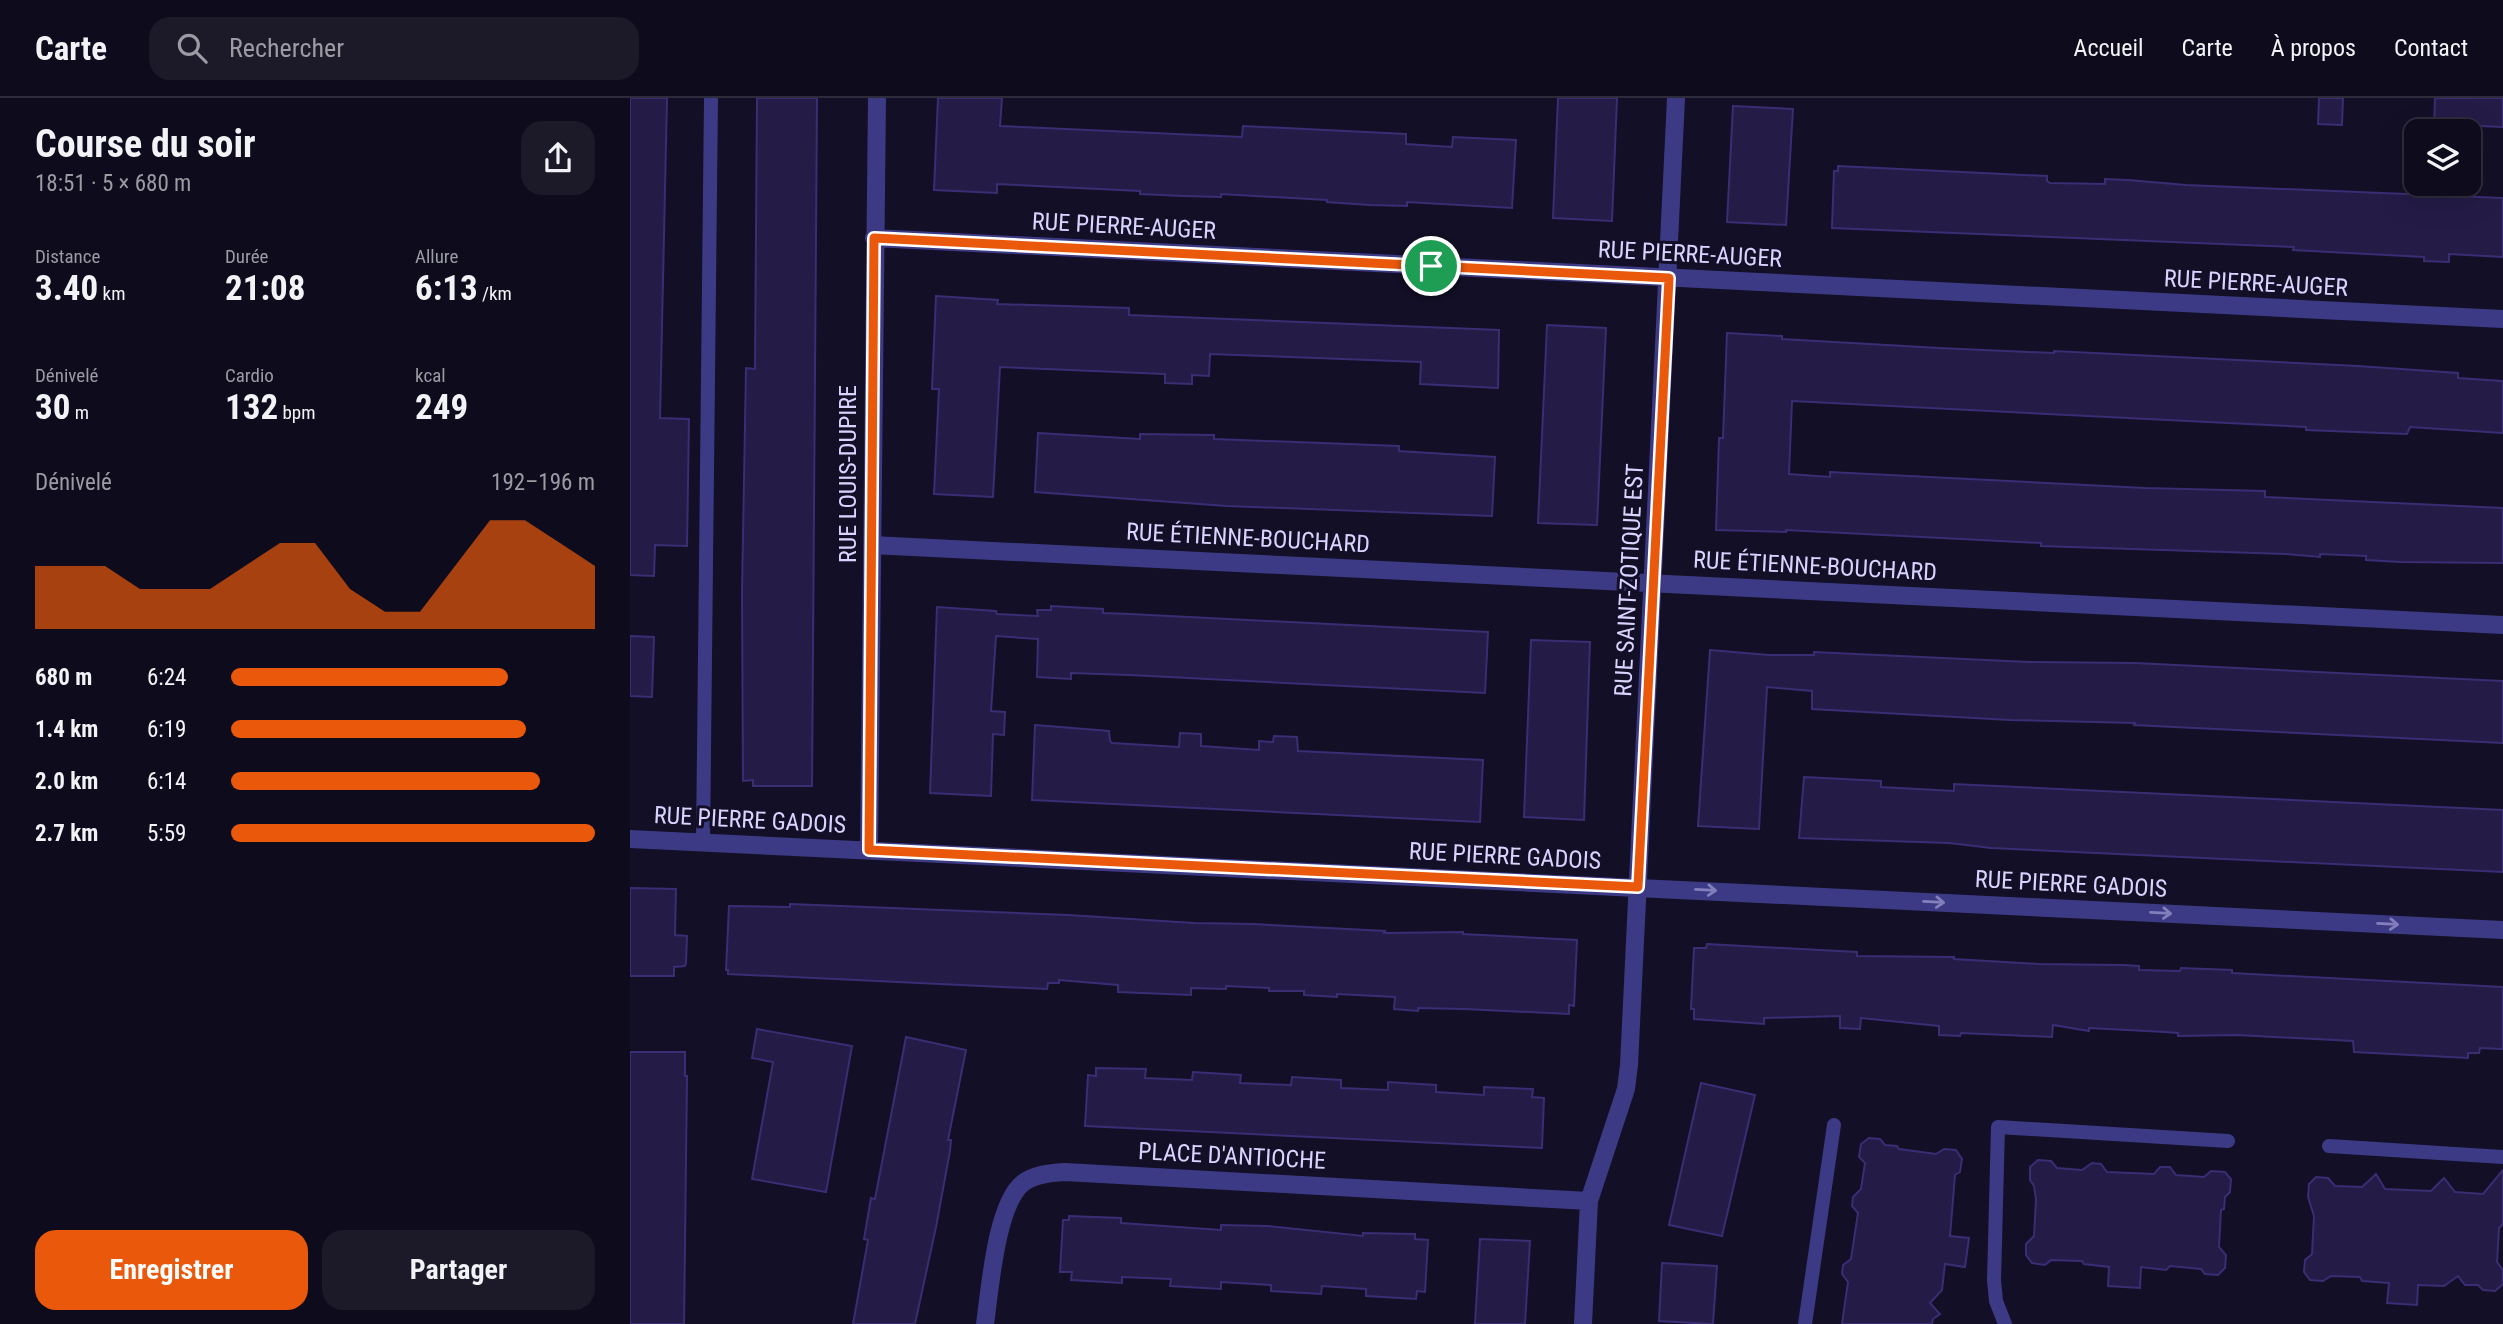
<!DOCTYPE html>
<html lang="fr">
<meta charset="utf-8">
<style>
:root{--surface:#0e0b1c;--page:#1c1929;--text:#f1f3f6;--muted:#9b9ba3;--line:#2e2b3b;--accent:#ea580c}
body{margin:0;font-family:"Roboto Condensed",sans-serif;background:var(--page);color:var(--text);height:100vh;display:flex;flex-direction:column;font-size:26px;white-space:nowrap}
*{box-sizing:border-box;margin:0}
p{font-size:23px;color:var(--muted)}
.icon{flex:none;width:38px;height:38px;fill:none;stroke:currentColor;stroke-width:2;stroke-linecap:round;stroke-linejoin:round}
.map{position:relative;flex:1;overflow:hidden}
.sheet{display:flex;flex-direction:column;background:var(--surface);width:630px}
.sheet>*{flex:none}
.fabs{position:absolute;left:1774px;top:21px;display:grid;gap:14px}
.fabs a{display:grid;place-items:center;width:77px;height:77px;border-radius:14px;background:var(--surface);box-shadow:0 7px 28px #0002,0 0 0 2px var(--line);font-size:35px}
.pin{position:absolute;display:grid;place-items:center;width:60px;height:60px;color:#fff;margin:-30px;border:4px solid #fff;border-radius:50%;box-shadow:0 2px 7px #0007}
.round{display:grid;place-items:center;flex:none;width:74px;height:74px;border-radius:21px;background:var(--page)}
.headline{display:flex;align-items:center;justify-content:space-between;height:119px;padding:0 35px}
h1{font-size:38px;font-weight:700;line-height:52px}
.metrics{display:grid;grid-template-columns:repeat(3,1fr);gap:10px;height:119px;padding:7px 35px}
.metrics div{display:grid;align-content:center}
.metrics b{font-size:35px;font-weight:700}
.metrics small{font-size:19px;font-weight:400}
.metrics p{font-size:19px}
.chart{height:196px;padding:14px 35px}
.chart p{display:flex;justify-content:space-between}
.chart svg{width:100%;height:126px;margin-top:7px;fill:var(--accent);opacity:.7}
.button{display:flex;gap:14px;margin-top:auto;padding:14px 35px}
.button a{flex:1;height:80px;border-radius:21px;background:var(--accent);color:#fff;font-size:28px;font-weight:700;line-height:80px;text-align:center}
.button a+a{background:var(--page);color:var(--text)}
ul{padding:0 35px;list-style:none;font-size:23px}
li{display:grid;grid-template-columns:112px 84px 1fr;align-items:center;height:52px}
li i{height:18px;border-radius:9px;background:var(--accent)}
header{display:flex;align-items:center;gap:42px;box-sizing:border-box;height:98px;padding:0 35px;background:var(--surface);border-bottom:2px solid var(--line)}
header strong{font-size:33px}
nav{display:flex;gap:38px;margin-inline-start:auto;font-size:24px}
.search{width:490px;height:63px;background:var(--page);display:flex;align-items:center;gap:18px;box-sizing:border-box;padding:0 24px;border-radius:21px;color:var(--muted);font-size:26px}
main{display:flex;flex:1;min-height:0}
.map>svg:first-child{display:block}
</style>
<header>
<strong>Carte</strong>
<div class="search"><svg class="icon" aria-label="search" viewBox="0 0 24 24"><circle cx="10" cy="10" r="6"/><path d="M15 15l6 6"/></svg>Rechercher</div>
<nav><a>Accueil</a><a>Carte</a><a>À propos</a><a>Contact</a></nav>
</header>
<main>
<section class="sheet">
<div class="headline"><div><h1>Course du soir</h1><p>18:51 · 5 × 680 m</p></div><a class="round"><svg class="icon" aria-label="share" viewBox="0 0 24 24"><path d="M12 15V3M7 8l5-5 5 5M5 13v7h14v-7"/></svg></a></div>
<div class="metrics">
<div><p>Distance</p><b>3.40<small> km</small></b></div>
<div><p>Durée</p><b>21:08</b></div>
<div><p>Allure</p><b>6:13<small> /km</small></b></div>
</div>
<div class="metrics">
<div><p>Dénivelé</p><b>30<small> m</small></b></div>
<div><p>Cardio</p><b>132<small> bpm</small></b></div>
<div><p>kcal</p><b>249</b></div>
</div>
<div class="chart"><p><span>Dénivelé</span>192–196 m</p>
<svg viewBox="0 0 160 44" preserveAspectRatio="none"><path d="M0 44V22L10 22L20 22L30 30L40 30L50 30L60 22L70 14L80 14L90 30L100 38L110 38L120 22L130 6L140 6L150 14L160 22V44z"/></svg>
</div>
<ul>
<li><b>680 m</b>6:24<i style="width:76%"></i></li>
<li><b>1.4 km</b>6:19<i style="width:81%"></i></li>
<li><b>2.0 km</b>6:14<i style="width:85%"></i></li>
<li><b>2.7 km</b>5:59<i style="width:100%"></i></li>
</ul>
<div class="button"><a>Enregistrer</a><a>Partager</a></div>
</section>
<div class="map">
<svg width="1873" height="1226" viewBox="0 0 1873 1226">
<rect width="100%" height="100%" fill="#130f26"/>
<path fill="#241b47" stroke="#3b2d73" stroke-width="2" d="M0 0H37L30 320 59 321 57 448 25 447 24 478 0 477Z
M127 0H187L182 688H123V682L113 683 112 495 116 270 125 271Z
M308 0H372L370 28 612 39 613 28 776 36V46L822 49 823 39 886 42 882 110 777 104V108L739 107 697 104V102L591 96V99L553 98 510 96V93L367 86V95L304 92Z
M928 0H987L982 123 923 120Z
M1689 0H1713L1712 27 1688 26Z
M1805 0H1873V29L1804 26Z
M1103 8 1163 11 1156 127 1097 124Z
M1208 68 1417 78V83L1420 85 1475 86V81L1498 82 1556 87 1873 100V159L1819 156V164L1794 163V159L1663 152 1664 149 1202 130 1204 73H1208Z
M306 198 368 202 367 206 499 210V217L869 232 868 290 790 286 791 264 580 256 579 278 562 277V286L535 285V276L370 269 363 399 304 396 309 291H302Z
M917 227 976 230 967 427 908 425Z
M1097 235 1152 238V241L1309 250 1424 255V253L1728 268 1828 275V280L1873 283V335L1780 329 1777 336 1676 332V329L1162 303 1159 376 1200 379V374L1515 390 1635 393V399L1873 410V465L1770 464 1736 462V458L1690 456V459L1656 456 1411 448V445L1156 432V434L1086 432 1089 340H1093Z
M408 335 510 341V336L584 337V341L769 348V353L865 359 862 418 597 408 405 394Z
M421 508 473 511V515L500 516 858 534 855 595 499 577 441 575V581L407 579 408 541 366 538 361 613 375 614 374 637 363 636 361 698 300 695 307 509 366 513 367 516 408 518 407 512H421Z
M0 538 24 539 22 599 0 598Z
M901 542 960 544 954 722 894 719Z
M1080 552 1139 557H1184V554L1399 564 1505 565 1873 583V645L1504 627 1505 625 1380 622 1182 611V593L1137 589 1129 731 1068 728Z
M405 627 479 633 480 643 482 645 549 649 550 635 571 636V648L629 652V643L643 644 644 638 667 639 668 653 853 662 850 724 402 702Z
M1174 679 1251 683V689L1324 693V686L1873 712V774L1361 750 1319 745 1169 740Z
M0 790 46 791 45 837 57 838 56 865 55 868 44 869V878H0Z
M160 806 438 817 564 825 623 826 755 833 754 835 833 834V836L947 842 944 908 939 907V916L834 911 788 910V913L764 911 765 899 707 896V899L674 897V893H639V890L596 888V891L561 890V897L488 894V887L429 882V885H418L417 891 98 876V872H96L99 808 160 809Z
M1077 846 1227 854V858L1324 859V861L1409 866 1493 867 1509 868V872L1550 873 1551 870 1602 872V875L1873 889V951L1850 950 1849 955H1838V960L1724 954 1723 943 1607 937 1548 938V935L1535 934 1459 930V933L1423 927 1422 939 1331 935 1330 938 1309 937V928L1231 920 1230 931 1210 930V918L1134 920V926L1064 921V911H1061L1064 850H1076Z
M127 931 222 948 196 1094 122 1081 143 964 122 960Z
M276 939 336 952 318 1042H321L320 1053 306 1129 285 1226H223L238 1142 234 1141 241 1100 245 1101Z
M0 954H55V978H57L54 1226H0Z
M466 970 516 971 515 980 562 982 563 974 611 977 610 985 661 987 662 979 711 982V990L758 992V984L806 987V994L854 997V989L903 991 902 999 914 1000 912 1050 455 1028 458 977 466 978Z
M1071 985 1125 997 1092 1138 1039 1127Z
M1239 1040 1250 1041 1255 1047 1267 1048 1269 1051 1306 1056 1314 1051 1326 1052 1332 1061 1330 1074 1325 1077 1320 1138 1339 1140 1335 1169 1315 1166 1312 1192 1300 1205 1310 1216 1303 1221 1302 1226H1212L1218 1184 1212 1176 1213 1167 1221 1161 1228 1115 1222 1108 1223 1099 1231 1091 1235 1065 1229 1059 1231 1046Z
M1408 1062 1421 1063 1427 1070 1452 1072 1462 1065 1471 1066 1477 1074 1524 1076 1530 1069H1540L1546 1077 1574 1079 1581 1073 1595 1074 1601 1081 1600 1094 1595 1099 1594 1111 1591 1112 1589 1149 1596 1157 1595 1170 1588 1177 1575 1176 1571 1171 1540 1168 1536 1172 1511 1169 1510 1190 1478 1188 1479 1169 1454 1166 1452 1163 1421 1162 1415 1167 1402 1165 1396 1157V1146L1404 1138 1406 1101 1404 1088 1400 1082V1069Z
M1873 1072V1126L1869 1130 1867 1164 1873 1172V1186L1865 1193 1853 1192 1848 1187H1835L1828 1178 1814 1188 1788 1187 1787 1207 1757 1205 1759 1185 1732 1183 1730 1179 1701 1178 1693 1183 1680 1182 1674 1174 1675 1162 1682 1156 1684 1118 1678 1099 1679 1086 1686 1079 1698 1080 1705 1088 1732 1089 1746 1076 1755 1091 1801 1093 1814 1080 1825 1094 1853 1096Z
M439 1118 491 1120V1125L591 1132V1127L638 1128 733 1138V1135L785 1136V1141L798 1142 795 1194 787 1193 786 1201 736 1198V1191L692 1188 691 1196 641 1193V1187L591 1184V1191L540 1188 541 1181 492 1179V1185L441 1182 442 1174H430L433 1122H439Z
M850 1141 900 1143 895 1226H845Z
M1032 1165 1087 1168 1083 1226 1029 1223Z"/>
<g fill="none" stroke-linecap="round" stroke-linejoin="round">
<path stroke="#3d3a85" stroke-width="14" d="M73 745 81 0
M1699 1048 1873 1059
M1175 1226 1204 1027
M1375 1226 1366 1203 1364 1182 1368 1029 1598 1043"/>
<path stroke="#3d3a85" stroke-width="18" d="M244 140 1873 221
M242 447 1873 527
M0 741 1873 832
M239 752 247 0
M355 1226C360 1192 366 1106 393 1085 405 1076 421 1075 435 1074L959 1103
M953 1226 959 1103 996 991 999 967 1046 0"/>
</g>
<defs><path id="oneway-shaft" d="M-6 0H5M1.5-3L5.5 0L1.5 3" fill="none" stroke-width="1.6" stroke-linecap="round" stroke-linejoin="round" transform="scale(1.75)"/></defs>
<g stroke="#837fbc">
<use href="#oneway-shaft" transform="translate(1076 792) rotate(3)"/>
<use href="#oneway-shaft" transform="translate(1304 804) rotate(3)"/>
<use href="#oneway-shaft" transform="translate(1531 815) rotate(3)"/>
<use href="#oneway-shaft" transform="translate(1758 826) rotate(3)"/>
</g>
<g fill="none" stroke-linecap="round" stroke-linejoin="round">
<g stroke="#fff" stroke-width="14">
<path id="route" d="M244 140 1039 180 1008 789 239 752Z"/>
</g>
<use href="#route" stroke="#ea580c" stroke-width="9"/>
</g>
<g text-anchor="middle" dominant-baseline="central" stroke-width="6" stroke-linejoin="round" paint-order="stroke">
<g font-size="24" fill="#d9d4ff" stroke="#130f26">
<text transform="translate(494 128) rotate(3)">RUE PIERRE-AUGER</text>
<text transform="translate(1060 156) rotate(3)">RUE PIERRE-AUGER</text>
<text transform="translate(1626 185) rotate(3)">RUE PIERRE-AUGER</text>
<text transform="translate(218 376) rotate(-90)">RUE LOUIS-DUPIRE</text>
<text transform="translate(618 440) rotate(3)">RUE ÉTIENNE-BOUCHARD</text>
<text transform="translate(1185 468) rotate(3)">RUE ÉTIENNE-BOUCHARD</text>
<text transform="translate(999 482) rotate(-87)">RUE SAINT-ZOTIQUE EST</text>
<text transform="translate(120 722) rotate(3)">RUE PIERRE GADOIS</text>
<text transform="translate(875 758) rotate(3)">RUE PIERRE GADOIS</text>
<text transform="translate(1441 786) rotate(3)">RUE PIERRE GADOIS</text>
<text transform="translate(602 1058) rotate(3)">PLACE D'ANTIOCHE</text>
</g>
</g>
</svg>
<div class="fabs">
<a><svg class="icon" aria-label="layers" viewBox="0 0 24 24"><path d="M12 4l9 5-9 5-9-5zM3 14l9 5 9-5"/></svg></a>
</div>
<div class="pin" style="left:801px;top:168px;background:#1e9e55"><svg class="icon" aria-label="arrive" viewBox="0 0 24 24"><path d="M6 21V4h12l-3 4 3 4H6"/></svg></div>
</div>
</main>
